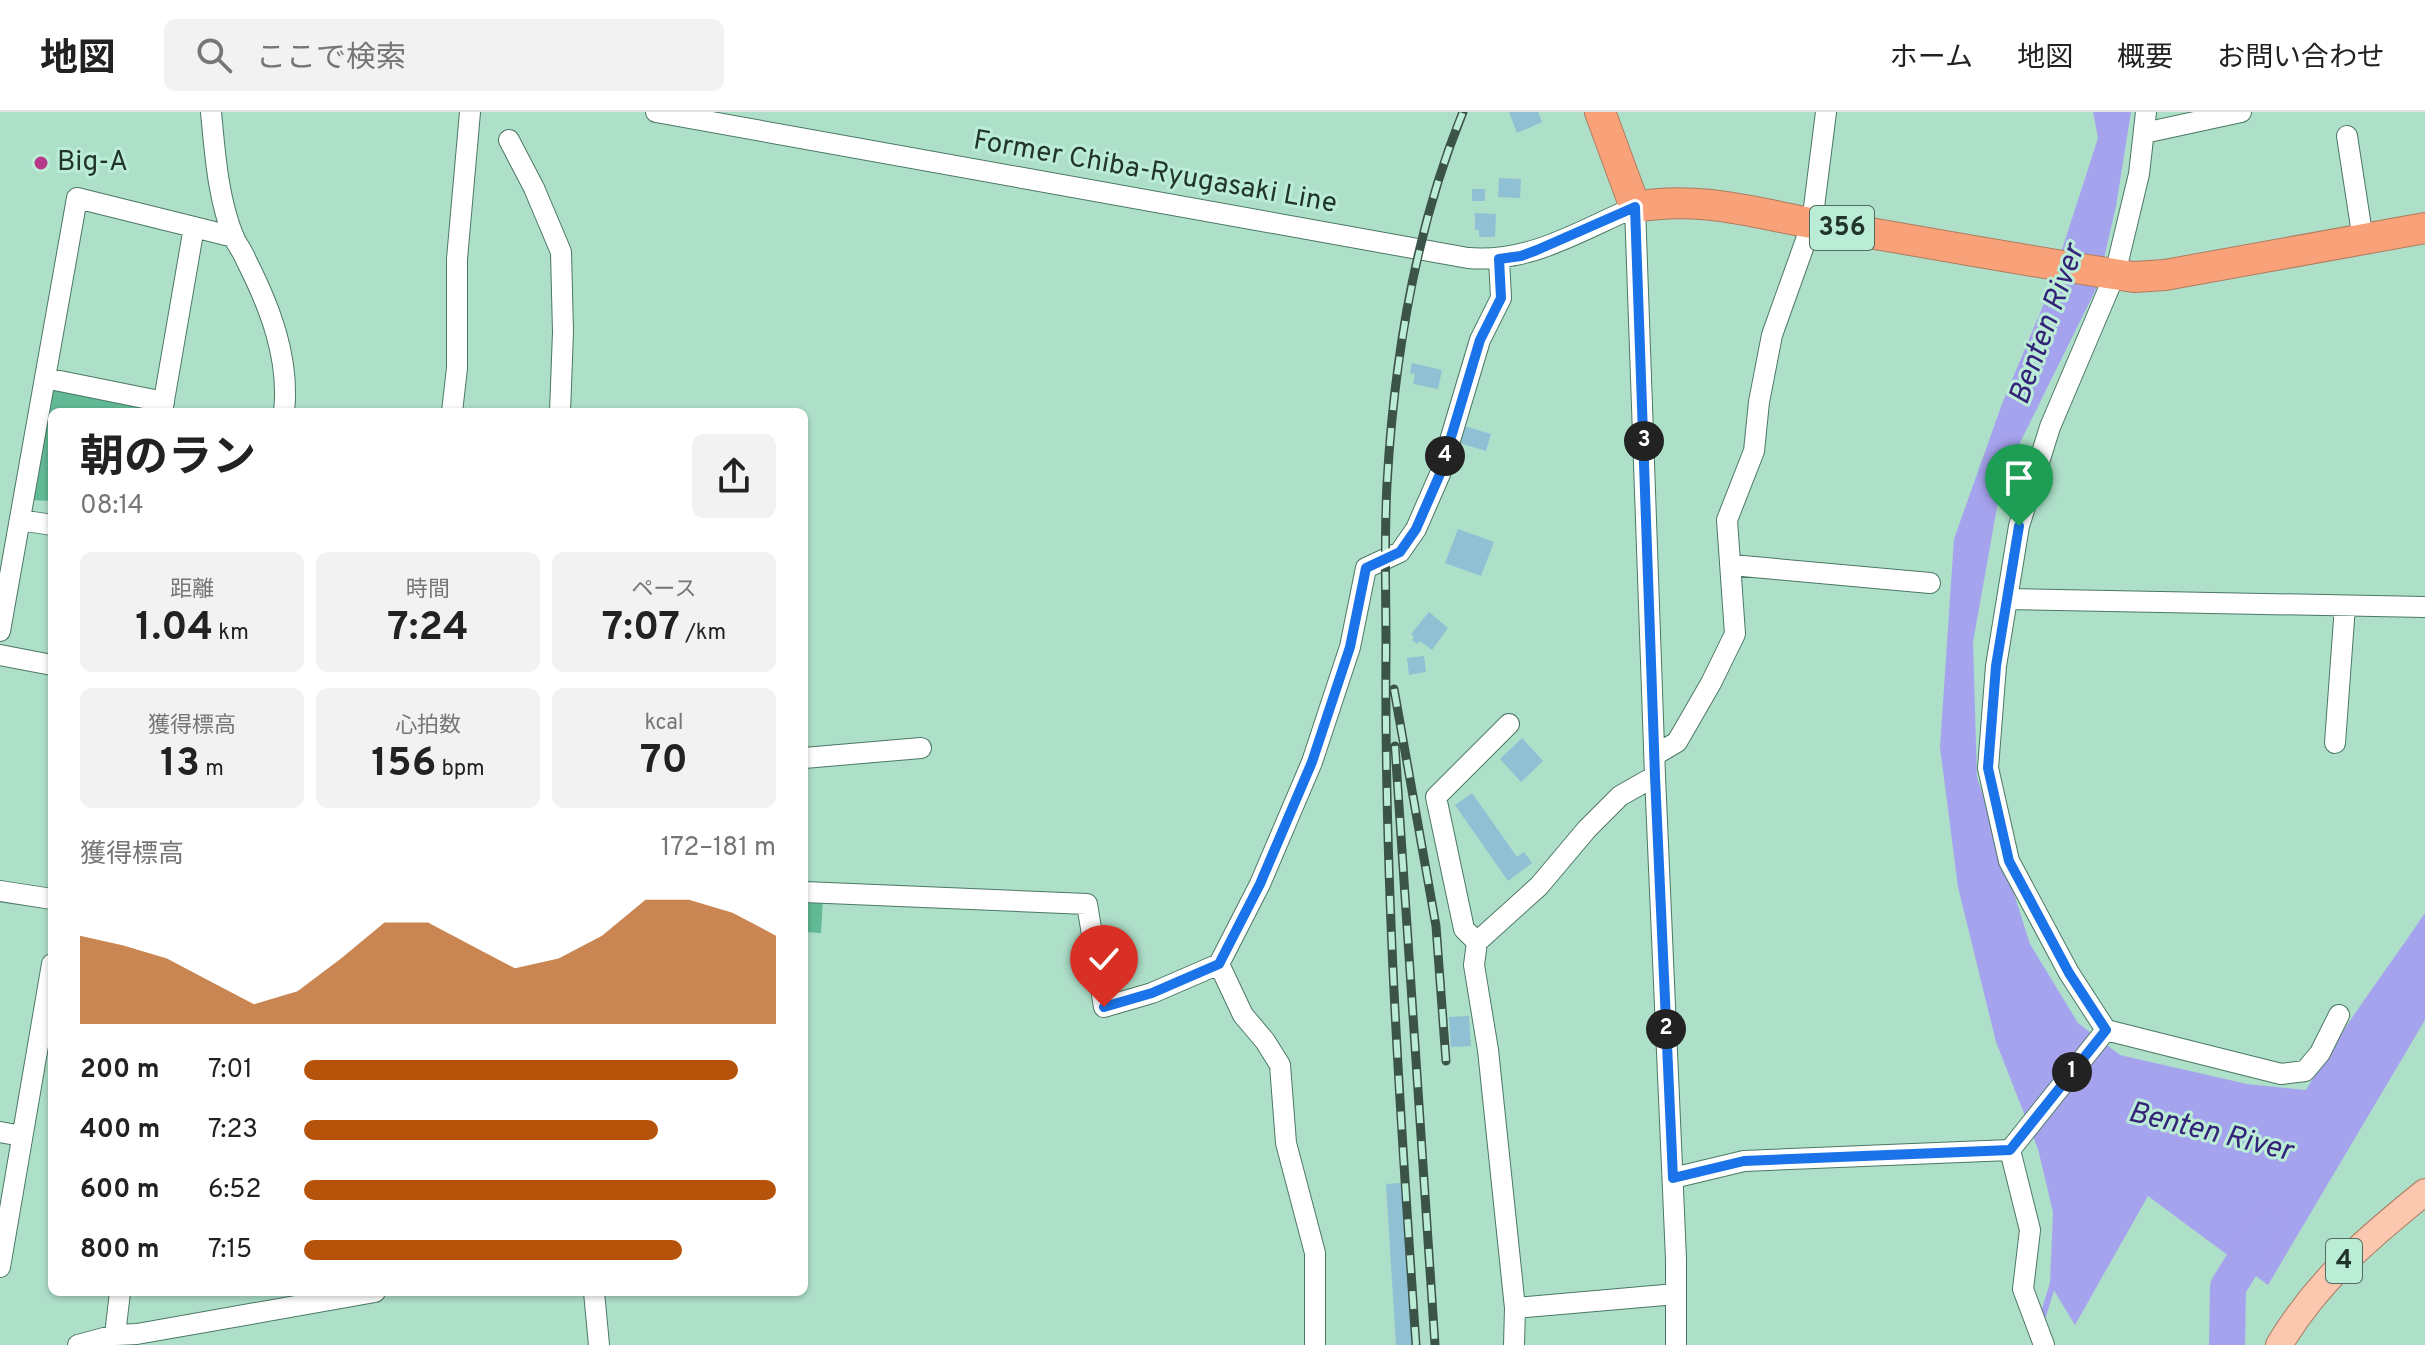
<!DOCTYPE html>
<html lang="ja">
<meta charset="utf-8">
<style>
:root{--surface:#fff;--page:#f2f2f2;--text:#222;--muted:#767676;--line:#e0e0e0;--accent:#b45309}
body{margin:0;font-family:Overpass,"Noto Sans JP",sans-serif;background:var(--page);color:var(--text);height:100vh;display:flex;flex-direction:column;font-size:30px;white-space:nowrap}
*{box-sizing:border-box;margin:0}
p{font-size:26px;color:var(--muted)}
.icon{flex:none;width:44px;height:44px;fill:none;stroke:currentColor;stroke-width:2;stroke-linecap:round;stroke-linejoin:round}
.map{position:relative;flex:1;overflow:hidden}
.details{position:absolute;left:48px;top:296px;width:760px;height:888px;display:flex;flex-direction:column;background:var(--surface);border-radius:12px;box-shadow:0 2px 6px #0004}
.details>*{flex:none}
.pin{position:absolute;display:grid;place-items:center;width:68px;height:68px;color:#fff;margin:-82px -34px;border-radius:50% 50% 50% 0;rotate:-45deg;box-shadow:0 0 8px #0007}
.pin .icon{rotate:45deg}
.km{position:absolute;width:40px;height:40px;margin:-20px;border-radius:50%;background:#222;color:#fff;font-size:22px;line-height:40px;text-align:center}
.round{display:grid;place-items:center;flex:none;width:84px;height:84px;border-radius:12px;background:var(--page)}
.summary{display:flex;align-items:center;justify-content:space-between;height:136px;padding:0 32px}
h1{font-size:44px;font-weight:700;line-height:60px}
.stats{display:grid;grid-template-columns:repeat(3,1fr);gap:12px;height:136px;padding:8px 32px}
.stats div{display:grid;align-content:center;border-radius:12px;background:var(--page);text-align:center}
.stats b{font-size:40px;font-weight:700}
.stats small{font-size:22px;font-weight:400}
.stats p{font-size:22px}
.chart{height:224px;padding:16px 32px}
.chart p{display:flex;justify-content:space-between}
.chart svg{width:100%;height:144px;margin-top:8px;fill:var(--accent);opacity:.7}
ul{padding:0 32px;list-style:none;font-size:26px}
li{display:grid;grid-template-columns:128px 96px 1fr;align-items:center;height:60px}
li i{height:20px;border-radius:10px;background:var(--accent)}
header{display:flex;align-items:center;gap:48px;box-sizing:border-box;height:112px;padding:0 40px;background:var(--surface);border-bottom:2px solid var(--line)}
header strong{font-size:38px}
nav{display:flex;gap:44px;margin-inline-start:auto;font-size:28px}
.search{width:560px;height:72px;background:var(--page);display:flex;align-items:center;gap:20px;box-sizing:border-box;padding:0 28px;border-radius:12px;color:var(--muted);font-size:30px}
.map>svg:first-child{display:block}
</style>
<header>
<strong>地図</strong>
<div class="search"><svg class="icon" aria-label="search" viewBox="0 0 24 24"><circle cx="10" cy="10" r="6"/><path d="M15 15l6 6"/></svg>ここで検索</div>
<nav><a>ホーム</a><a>地図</a><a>概要</a><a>お問い合わせ</a></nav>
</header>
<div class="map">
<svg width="2425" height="1233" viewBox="0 0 2425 1233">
<rect width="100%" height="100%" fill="#aedfc9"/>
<path fill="#62b996" d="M49 274 151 295V300H52V389L30 388Z
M804 784H823L821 821 804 820Z"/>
<path fill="#a6a3ee" d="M2093 0H2131L2116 94 2098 173 2002 367 1973 530 1977 665 2030 832 2078 911 2120 943 2247 972 2306 978C2342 916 2385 860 2425 801V908L2268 1173 2148 1084 2075 1213 2050 1172 2053 1100 2038 1037 1996 930 1958 775 1940 635 1954 427 2002 292 2047 184 2098 26Z"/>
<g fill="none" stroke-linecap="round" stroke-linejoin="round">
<path stroke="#a6a3ee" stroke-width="6" d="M2042 1207 2054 1168"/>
<path stroke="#a6a3ee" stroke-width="36" d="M2227 1233 2228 1175 2267 1112"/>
</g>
<path fill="#8fc0d4" d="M1509 0H1538L1542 10 1517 21Z
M1499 66 1521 67 1520 86 1498 85Z
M1472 77H1485V89H1472Z
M1475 101 1496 102 1495 125H1479V118H1475Z
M1412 251 1442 258 1438 277 1413 272 1415 262 1410 261Z
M1461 313 1491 322 1486 339 1456 330Z
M1458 417 1494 430 1481 464 1445 451Z
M1429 500 1448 516 1432 538 1420 529 1417 532 1412 528 1414 525 1411 522Z
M1424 544 1426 560 1409 563 1407 546Z
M1522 626 1543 649 1521 670 1500 647Z
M1472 681 1517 745 1524 740 1532 751 1508 769 1455 693Z
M1469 904 1471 934 1451 935 1449 905Z
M1401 1071 1412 1233H1396L1386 1072Z"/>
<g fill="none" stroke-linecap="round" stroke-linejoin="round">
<g stroke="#4b7864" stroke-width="22">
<path id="minor" d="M211 0C215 42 218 87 234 126 238 134 243 140 246 148 270 195 290 247 284 300
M656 0 1468 146C1531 151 1579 119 1635 95L1655 664 1676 1147V1233
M2146 0 2139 62 2115 162 2050 315 2019 414 1996 554 1988 656 2009 749 2069 861 2106 918 2281 962 2305 959 2320 941 2339 903
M2144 21 2241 0
M2347 24 2363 128
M509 28 534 76 561 140 563 220 560 300
M45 266 164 290
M162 300 194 115
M452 300 457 256V147L470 0
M20 408 52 413
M1732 453 1930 471
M2007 487 2425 495
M0 519 77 86 234 125
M0 543 52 553
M2335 631 2345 494
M1655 643 1677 630 1711 571 1735 522 1727 408 1754 339 1759 290 1772 223 1812 111 1826 0
M804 646 921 636
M0 779 52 787
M804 780 1087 792 1104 895 1152 881 1219 852
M1477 830 1464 817 1436 685 1509 612
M0 1020 22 1024
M2010 1038 2030 1118 2023 1177 2044 1233
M2010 1038 2106 918
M1673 1066 1744 1049 2010 1038
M0 1155 52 852
M594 1180 599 1233
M1515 1196 1676 1182
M115 1223 120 1180
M78 1233 115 1223 137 1222 375 1180
M1315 1233V1141L1286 1031 1280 953 1265 929 1243 903 1219 852 1260 772 1312 650 1350 535 1366 456 1400 440 1416 417 1440 362 1480 228 1501 186 1499 147
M1514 1233 1515 1196 1488 938 1474 853 1477 830 1539 774 1587 717 1620 684 1655 664"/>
</g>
<g stroke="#ae7c5f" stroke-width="28">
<path id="major" d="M2279 1233C2318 1168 2367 1127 2425 1080"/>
</g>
<g stroke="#ae7c5f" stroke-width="32">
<path id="highway" d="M1600 0 1635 95C1702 83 1757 102 1822 113 1926 130 2030 150 2134 165L2165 163 2425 116"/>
</g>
<use href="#minor" stroke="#fff" stroke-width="20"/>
<use href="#major" stroke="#fbc7af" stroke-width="26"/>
<use href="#highway" stroke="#f9a27a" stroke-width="30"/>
<g stroke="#3b5348" stroke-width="9">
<path id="rail" d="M1394 577 1436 814 1446 949
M1395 634 1435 1233
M1416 1233C1400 1000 1384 768 1386 534 1386 480 1384 426 1387 372 1394 248 1416 115 1463 0"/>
</g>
<use href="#rail" stroke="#bbecd6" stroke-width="6" stroke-dasharray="18" stroke-linecap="butt"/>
</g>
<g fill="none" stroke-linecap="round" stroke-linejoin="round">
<g stroke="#fff" stroke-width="16">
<path id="route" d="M1104 895 1152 881 1219 852 1260 772 1312 650 1350 535 1366 456 1400 440 1416 417 1440 362 1480 228 1501 186 1499 147 1521 144 1537 138 1635 95 1655 664 1673 1066 1744 1049 2010 1038 2106 918 2069 861 2009 749 1988 656 1996 554 2019 414"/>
</g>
<use href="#route" stroke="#1a73e8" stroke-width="10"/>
</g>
<circle fill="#b63989" stroke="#bbecd6" stroke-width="3" cx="41" cy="51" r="8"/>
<g text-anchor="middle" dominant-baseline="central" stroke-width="6" stroke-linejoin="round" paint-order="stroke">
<g fill="#bbecd6" stroke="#506c60" stroke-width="2">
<rect x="1810" y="94" width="64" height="44" rx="6"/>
<rect x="2326" y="1127" width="36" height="44" rx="6"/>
</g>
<g font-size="26" font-weight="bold" fill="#22352d">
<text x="1842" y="116">356</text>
<text x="2344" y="1149">4</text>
</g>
<g font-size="28" fill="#22352d" stroke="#bbecd6" text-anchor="start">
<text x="57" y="51">Big-A</text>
</g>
<g font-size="28" fill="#22352d" stroke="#bbecd6">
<text transform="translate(1155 61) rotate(10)">Former Chiba-Ryugasaki Line</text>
</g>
<g font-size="30" font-style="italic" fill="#342378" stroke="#bbecd6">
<text transform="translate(2048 213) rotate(-70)">Benten River</text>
<text transform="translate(2210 1021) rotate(14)">Benten River</text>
</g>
</g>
</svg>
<div class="pin" style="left:2019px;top:414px;background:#1e9e55"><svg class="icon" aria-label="arrive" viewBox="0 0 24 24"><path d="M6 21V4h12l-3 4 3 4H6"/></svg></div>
<div class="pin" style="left:1104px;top:895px;background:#d93025"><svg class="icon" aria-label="check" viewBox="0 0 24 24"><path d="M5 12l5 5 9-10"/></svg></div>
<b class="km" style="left:2072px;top:960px">1</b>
<b class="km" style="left:1666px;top:917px">2</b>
<b class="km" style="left:1644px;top:329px">3</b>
<b class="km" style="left:1445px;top:344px">4</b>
<section class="details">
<div class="summary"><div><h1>朝のラン</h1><p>08:14</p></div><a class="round"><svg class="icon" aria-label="share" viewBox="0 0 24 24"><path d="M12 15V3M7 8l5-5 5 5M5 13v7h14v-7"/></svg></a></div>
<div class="stats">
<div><p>距離</p><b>1.04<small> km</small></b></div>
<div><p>時間</p><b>7:24</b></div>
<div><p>ペース</p><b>7:07<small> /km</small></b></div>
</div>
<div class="stats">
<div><p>獲得標高</p><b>13<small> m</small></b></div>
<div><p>心拍数</p><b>156<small> bpm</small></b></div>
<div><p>kcal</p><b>70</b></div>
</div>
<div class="chart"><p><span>獲得標高</span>172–181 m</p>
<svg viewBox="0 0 160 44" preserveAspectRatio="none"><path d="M0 44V17L10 20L20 24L30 31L40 38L50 34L60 24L70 13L80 13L90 20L100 27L110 24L120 17L130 6L140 6L150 10L160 17V44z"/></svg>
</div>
<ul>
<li><b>200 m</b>7:01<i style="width:92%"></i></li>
<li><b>400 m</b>7:23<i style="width:75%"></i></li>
<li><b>600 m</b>6:52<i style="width:100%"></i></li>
<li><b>800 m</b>7:15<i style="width:80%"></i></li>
</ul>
</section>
</div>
